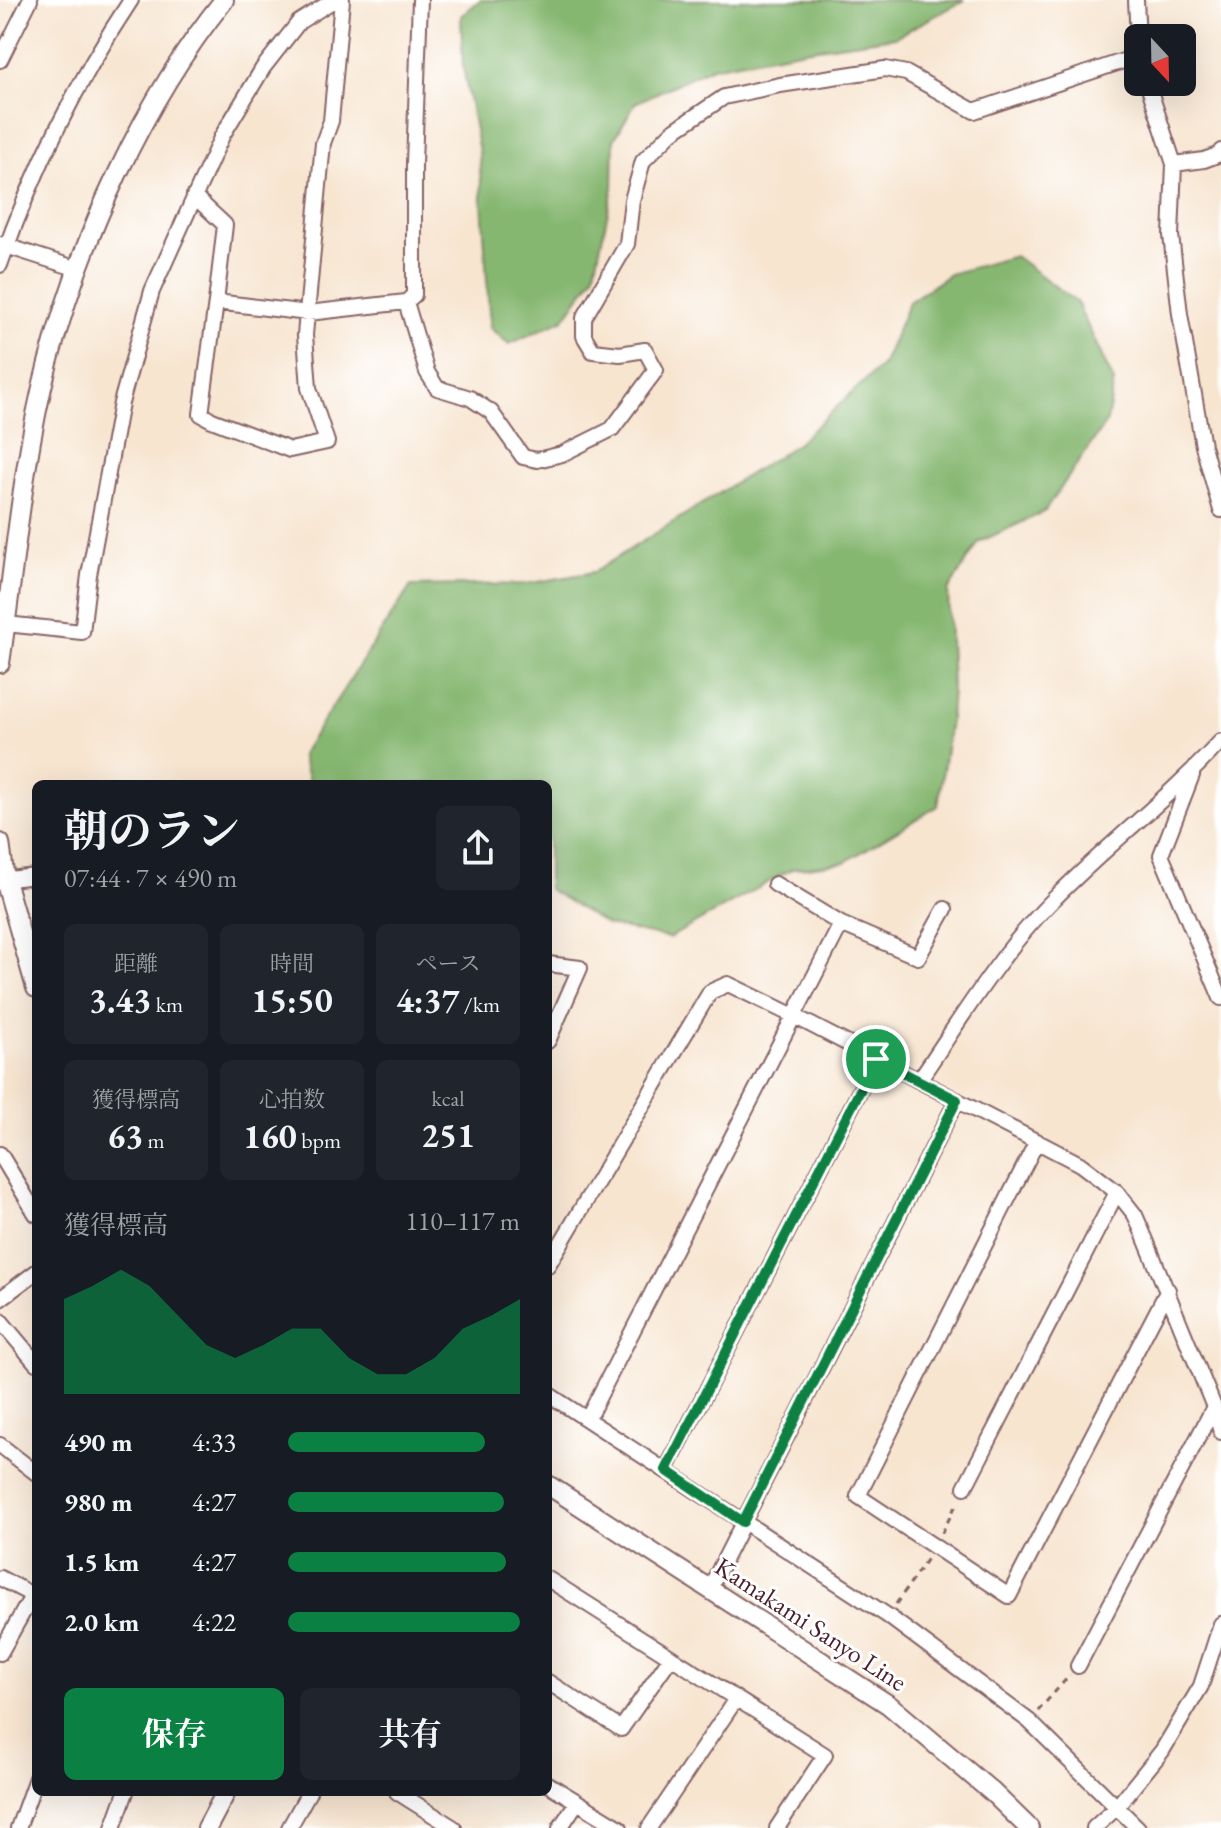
<!DOCTYPE html>
<html lang="ja">
<meta charset="utf-8">
<style>
:root{--surface:#171b24;--page:#20242c;--text:#f1f3f6;--muted:#9ea1a6;--accent:#0b8043}
body{margin:0;font-family:"EB Garamond","Noto Serif JP",serif;background:var(--page);color:var(--text);height:100vh;display:flex;flex-direction:column;font-size:30px;white-space:nowrap}
*{box-sizing:border-box;margin:0}
p{font-size:26px;color:var(--muted)}
.icon{flex:none;width:44px;height:44px;fill:none;stroke:currentColor;stroke-width:2;stroke-linecap:round;stroke-linejoin:round}
.map{position:relative;flex:1;overflow:hidden}
.panel{position:absolute;left:32px;top:780px;width:520px;height:1016px;display:flex;flex-direction:column;background:var(--surface);border-radius:12px;box-shadow:0 8px 32px #0002}
.panel>*{flex:none}
.needle{width:52px;rotate:158deg}
.fabs{position:absolute;left:1124px;top:24px;display:grid;gap:16px}
.fabs a{display:grid;place-items:center;width:72px;height:72px;border-radius:12px;background:var(--surface);box-shadow:0 8px 32px #0002;font-size:40px}
.pin{position:absolute;display:grid;place-items:center;width:68px;height:68px;color:#fff;margin:-34px;border:4px solid #fff;border-radius:50%;box-shadow:0 2px 8px #0007}
.round{display:grid;place-items:center;flex:none;width:84px;height:84px;border-radius:12px;background:var(--page)}
.summary{display:flex;align-items:center;justify-content:space-between;height:136px;padding:0 32px}
h1{font-size:44px;font-weight:700;line-height:60px}
.metrics{display:grid;grid-template-columns:repeat(3,1fr);gap:12px;height:136px;padding:8px 32px}
.metrics div{display:grid;align-content:center;border-radius:12px;background:var(--page);text-align:center}
.metrics b{font-size:34px;font-weight:700}
.metrics small{font-size:22px;font-weight:400}
.metrics p{font-size:22px}
.chart{height:224px;padding:16px 32px}
.chart p{display:flex;justify-content:space-between}
.chart svg{width:100%;height:144px;margin-top:8px;fill:var(--accent);opacity:.7}
.button{display:flex;gap:16px;margin-top:auto;padding:16px 32px}
.button a{flex:1;height:92px;border-radius:12px;background:var(--accent);color:#fff;font-size:32px;font-weight:700;line-height:92px;text-align:center}
.button a+a{background:var(--page);color:var(--text)}
ul{padding:0 32px;list-style:none;font-size:26px}
li{display:grid;grid-template-columns:128px 96px 1fr;align-items:center;height:60px}
li i{height:20px;border-radius:10px;background:var(--accent)}
.map>svg:first-child{display:block}
</style>
<div class="map">
<svg width="1221" height="1828" viewBox="0 0 1221 1828">
<rect width="100%" height="100%" fill="#fff"/>
<filter id="ink" filterUnits="userSpaceOnUse"><feTurbulence type="fractalNoise" baseFrequency=".0125" numOctaves="2"/><feDisplacementMap in="SourceGraphic" scale="16" xChannelSelector="R" yChannelSelector="G"/><feConvolveMatrix kernelMatrix="1 2 1 2 8 2 1 2 1" color-interpolation-filters="sRGB"/></filter>
<filter id="wash" filterUnits="userSpaceOnUse"><feTurbulence type="fractalNoise" baseFrequency=".006" numOctaves="4" result="noise"/><feDisplacementMap in="SourceGraphic" scale="32" xChannelSelector="R" yChannelSelector="G"/><feGaussianBlur stdDeviation="1.8" result="paint"/><feColorMatrix in="noise" values="0 0 0 0 0 0 0 0 0 0 0 0 0 0 0 0 0 1.4 0 .05"/><feComposite in="paint" operator="in"/></filter>
<g filter="url(#wash)">
<rect width="100%" height="100%" fill="#f7e5d0"/>
<path fill="#86b771" stroke="#686b4e" stroke-width="2" d="M480 0H965L895 37 810 49 712 67 635 103 614 140 613 188 594 276 564 319 509 344 490 328 479 152 463 66 461 16Z
M1015 256 1077 303 1114 382 1107 421 1044 512 979 542 948 591 952 688 950 720 938 806 845 862 792 869 669 938 607 925 548 889V784H310L301 755 411 586 526 584 594 572 797 444 883 364 909 302 950 274Z"/>
</g>
<g filter="url(#ink)">
<g fill="none" stroke-linecap="round" stroke-linejoin="round">
<g stroke="#876465" stroke-width="18">
<path id="street" d="M1136 0 1138 38
M0 60 30 0
M1147 82 1174 164 1171 235 1180 314 1203 446 1221 510
M1174 164 1204 160 1220 154 1221 151
M194 196 225 225 216 302 308 313 406 302 414 295V163L420 0
M0 244 78 269
M0 265C33 171 76 83 131 0
M216 302 201 414 212 420 290 450 327 442 309 388 305 335 323 143 331 121 342 0
M406 302 427 372 437 388 470 398 491 412 523 457 537 460 562 454 612 429 656 370 645 350 620 354 593 351 584 336V318L627 244 632 200 643 161 672 132 724 97 780 85 885 69 906 73 974 111 1138 56
M6 624 82 632 89 575 121 403 152 291 222 136 263 68 299 22 334 0
M1192 775 1161 855 1221 998
M0 880 36 876
M775 884 841 924 918 957 945 909
M548 964 580 968 548 1041
M919 1080C961 1019 1000 953 1053 900 1107 845 1169 798 1221 741
M1037 1141 858 1496 1009 1596 1168 1290
M0 1154 36 1214
M548 1265 710 992 728 984 794 1016 1080 1164 1117 1192 1135 1215 1145 1238 1214 1407 1221 1432
M0 1299 36 1272
M0 1320 36 1363
M548 1394 888 1616 1029 1721 1138 1828
M588 1418 841 924
M0 1445 36 1473
M666 1470 876 1059
M965 1487 1117 1192
M0 1578 36 1597
M548 1579 825 1755 777 1828
M710 1588 957 1100
M0 1653 36 1589
M1078 1666 1214 1407
M548 1682 621 1729 671 1657
M548 1784 620 1828
M397 1792 454 1828
M18 1828 36 1778
M113 1828 126 1792
M289 1828 309 1792
M560 1828 577 1802
M649 1828 736 1699
M1094 1828 1116 1808 1162 1751 1201 1686 1221 1624"/>
</g>
<g stroke="#876465" stroke-width="22">
<path id="secondary" d="M0 663C15 563 22 461 48 363 82 237 142 102 224 0
M0 843 5 880 36 988
M548 1485 889 1705 992 1792 1029 1828
M207 1828 226 1792"/>
</g>
<path stroke="#876465" stroke-width="3" stroke-dasharray="6 6" stroke-linecap="butt" d="M942 1533 958 1501
M896 1604 928 1557
M1038 1711 1070 1675"/>
<use href="#street" stroke="#fff" stroke-width="14"/>
<use href="#secondary" stroke="#fff" stroke-width="18"/>
</g>
</g>
<g fill="none" stroke-linecap="round" stroke-linejoin="round" filter="url(#ink)">
<g stroke="#fff" stroke-width="16">
<path id="route" d="M876 1059 957 1100 743 1522 666 1470Z"/>
</g>
<use href="#route" stroke="#0b8043" stroke-width="10"/>
</g>
<g text-anchor="middle" dominant-baseline="central" stroke-width="6" stroke-linejoin="round" paint-order="stroke">
<g font-size="26" fill="#4a1f2b" stroke="#fff">
<text transform="translate(811 1624) rotate(33)">Kamakami Sanyo Line</text>
</g>
</g>
</svg>
<div class="fabs">
<a><svg class="needle" viewBox="-14 -14 28 28"><path d="M0-13l5 13h-10z" fill="#e53935"/><path d="M0 13l5-13h-10z" fill="#9ea1a6"/></svg></a>
</div>
<div class="pin" style="left:876px;top:1059px;background:#1e9e55"><svg class="icon" aria-label="arrive" viewBox="0 0 24 24"><path d="M6 21V4h12l-3 4 3 4H6"/></svg></div>
<section class="panel">
<div class="summary"><div><h1>朝のラン</h1><p>07:44 · 7 × 490 m</p></div><a class="round"><svg class="icon" aria-label="share" viewBox="0 0 24 24"><path d="M12 15V3M7 8l5-5 5 5M5 13v7h14v-7"/></svg></a></div>
<div class="metrics">
<div><p>距離</p><b>3.43<small> km</small></b></div>
<div><p>時間</p><b>15:50</b></div>
<div><p>ペース</p><b>4:37<small> /km</small></b></div>
</div>
<div class="metrics">
<div><p>獲得標高</p><b>63<small> m</small></b></div>
<div><p>心拍数</p><b>160<small> bpm</small></b></div>
<div><p>kcal</p><b>251</b></div>
</div>
<div class="chart"><p><span>獲得標高</span>110–117 m</p>
<svg viewBox="0 0 160 44" preserveAspectRatio="none"><path d="M0 44V15L10 11L20 6L30 11L40 20L50 29L60 33L70 29L80 24L90 24L100 33L110 38L120 38L130 33L140 24L150 20L160 15V44z"/></svg>
</div>
<ul>
<li><b>490 m</b>4:33<i style="width:85%"></i></li>
<li><b>980 m</b>4:27<i style="width:93%"></i></li>
<li><b>1.5 km</b>4:27<i style="width:94%"></i></li>
<li><b>2.0 km</b>4:22<i style="width:100%"></i></li>
</ul>
<div class="button"><a>保存</a><a>共有</a></div>
</section>
</div>
